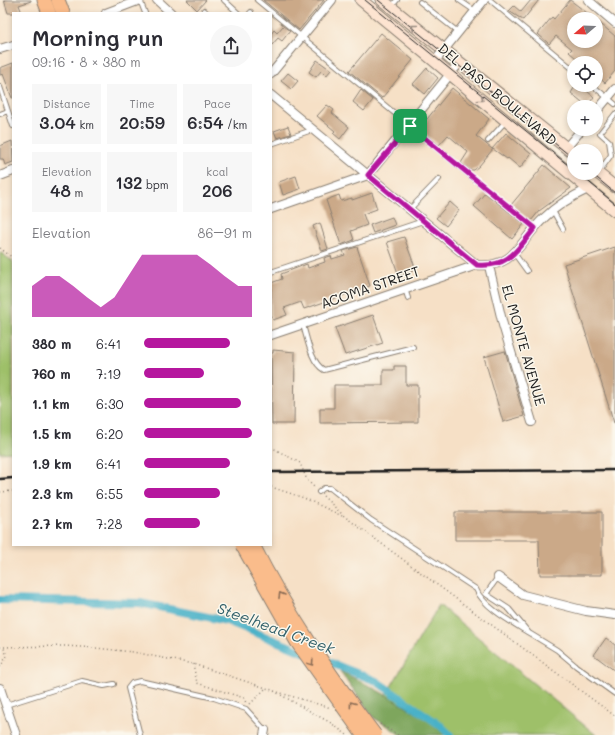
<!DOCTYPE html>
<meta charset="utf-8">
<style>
:root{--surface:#fff;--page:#f7f7f7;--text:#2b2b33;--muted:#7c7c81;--accent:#b5179e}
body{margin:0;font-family:Mali,sans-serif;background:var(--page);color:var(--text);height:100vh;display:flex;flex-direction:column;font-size:15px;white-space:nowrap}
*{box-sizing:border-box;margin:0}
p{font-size:13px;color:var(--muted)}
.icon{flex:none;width:22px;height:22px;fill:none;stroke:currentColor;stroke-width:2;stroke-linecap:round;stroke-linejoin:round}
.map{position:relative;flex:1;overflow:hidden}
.panel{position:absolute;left:12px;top:12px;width:260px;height:534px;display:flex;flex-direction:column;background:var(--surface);border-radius:0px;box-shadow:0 2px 6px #0003}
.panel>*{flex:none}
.needle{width:26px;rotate:251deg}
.controls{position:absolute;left:567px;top:12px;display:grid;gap:8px}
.controls a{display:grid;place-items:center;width:36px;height:36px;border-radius:50%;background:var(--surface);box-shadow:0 2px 6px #0003;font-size:20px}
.pin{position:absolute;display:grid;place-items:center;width:34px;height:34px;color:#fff;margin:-17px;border-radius:8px;box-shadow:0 2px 6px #0006}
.round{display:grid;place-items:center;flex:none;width:42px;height:42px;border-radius:21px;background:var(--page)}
.headline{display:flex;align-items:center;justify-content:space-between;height:68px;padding:0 20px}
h1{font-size:22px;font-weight:600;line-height:30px}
.figures{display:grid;grid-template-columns:repeat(3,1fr);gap:6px;height:68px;padding:4px 20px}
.figures div{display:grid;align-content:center;border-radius:0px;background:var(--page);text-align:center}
.figures b{font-size:17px;font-weight:600}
.figures small{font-size:11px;font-weight:400}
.figures p{font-size:11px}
.chart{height:112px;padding:8px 20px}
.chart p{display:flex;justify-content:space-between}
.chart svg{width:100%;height:72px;margin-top:4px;fill:var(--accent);opacity:.7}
ul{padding:0 20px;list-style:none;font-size:13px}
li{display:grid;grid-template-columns:64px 48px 1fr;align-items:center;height:30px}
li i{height:10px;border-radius:5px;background:var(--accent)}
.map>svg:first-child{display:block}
</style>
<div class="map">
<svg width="615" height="735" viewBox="0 0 615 735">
<rect width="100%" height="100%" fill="#fbf7ec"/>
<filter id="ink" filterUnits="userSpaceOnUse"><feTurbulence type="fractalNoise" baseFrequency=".025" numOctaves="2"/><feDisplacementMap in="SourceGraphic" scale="8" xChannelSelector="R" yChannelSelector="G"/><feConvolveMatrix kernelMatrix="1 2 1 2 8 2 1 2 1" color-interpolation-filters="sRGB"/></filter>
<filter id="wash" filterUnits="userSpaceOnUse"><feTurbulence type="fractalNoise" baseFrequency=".012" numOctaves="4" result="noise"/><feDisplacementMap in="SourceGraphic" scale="16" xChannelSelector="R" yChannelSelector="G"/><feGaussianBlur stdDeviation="0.9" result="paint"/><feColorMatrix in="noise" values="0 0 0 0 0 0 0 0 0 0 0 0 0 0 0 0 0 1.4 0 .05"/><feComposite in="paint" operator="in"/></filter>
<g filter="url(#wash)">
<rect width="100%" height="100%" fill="#f6e0c6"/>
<path fill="#9ec069" stroke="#5d6e42" d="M0 252 13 262V452L0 453Z
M439 605 596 735H445L440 728 373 717Z"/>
<path fill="#7ea65d" stroke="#4d613c" d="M340 671C363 682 385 694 408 708 421 716 436 723 445 735H400L388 726 374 718Z"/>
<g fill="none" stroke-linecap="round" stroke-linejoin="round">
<path stroke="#48b1c7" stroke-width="8" d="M0 600 140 603 227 621 303 652
M321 659 376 681 440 725 450 735"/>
</g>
<g id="blocks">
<path fill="#cba988" d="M4 0H31V1L19 5 22 13H8Z
M187 0H206L197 10Z
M263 0H324L299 30Z
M531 0H539L523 20 509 11 514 6 521 12Z
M570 0 595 19H574V41H596V20L615 36V71L605 83 596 75V63H582L569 52 572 49 556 36 549 44 538 34 552 17 554 19Z
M283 26 290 31 282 41 278 38 271 46V34L274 30 277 33Z
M381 33 413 60 382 98 349 71Z
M317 60 331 70 326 76 321 71 316 77 309 72Z
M13 63V98H12L3 74 0 75V68Z
M427 68 438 78 425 94 413 84Z
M288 73 298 81 291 89 281 81Z
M576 85H580L594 97 587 106 571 93Z
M452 88 489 119 476 136 486 144 492 149 506 133 531 154 520 168 508 158 507 159 493 149 479 166 474 170H470L461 163 468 152 448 135 439 145 419 129Z
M361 90 373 100 364 111 353 102Z
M327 105 334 110 332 113 349 127 340 139 333 133 335 131 317 116Z
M288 126 291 134 277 138 274 131Z
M12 141 13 162 5 165 3 159H0V146Z
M544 165 571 188 539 211 531 221 511 205Z
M296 176 300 189 283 195 279 182Z
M372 193 377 209 363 214 367 225 351 231 354 240 341 245 326 200 339 195 341 201 352 198V200Z
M485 193 524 224 512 239 474 206Z
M450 202 459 210 446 226 436 218Z
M392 217 395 225 373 233 370 225Z
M320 223 328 249 322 251 313 226Z
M404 237 416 270 399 276 387 242Z
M357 247 370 286 304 309 301 302 284 308 287 315 273 320 271 315V283L282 279 281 274 307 264 308 268 325 262 324 258 331 256 332 259 345 255 343 251Z
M615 247V423H614L564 264Z
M373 315 383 343 345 355 335 328Z
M273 350 295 352 294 424H272L271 353H273Z
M505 351 524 416 503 422 484 357Z
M394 366H406V385H418V422L320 423V408H334V385H383V370H394Z
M455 512H602V575H540L539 540H455Z
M606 638 615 645V671L594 655Z"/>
</g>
</g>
<g filter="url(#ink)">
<use href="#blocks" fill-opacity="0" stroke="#897e71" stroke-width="1"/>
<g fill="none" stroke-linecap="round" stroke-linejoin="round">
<g stroke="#897e71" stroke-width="6">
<path id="service" d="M140 0 145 13
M224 0 238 13
M257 0 534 228
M459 0 475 11
M490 0 574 70
M420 2 458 32
M391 7 397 0
M204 10 207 13
M250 13 251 12
M592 85 615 104
M0 87 13 126
M0 114 8 111
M488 141 505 122
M271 144 312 130
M599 172 611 155 609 141 600 133 615 114
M410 209 439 179
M553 211 563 229
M514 253 527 271
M271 272 423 221
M405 289 408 298
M303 325C307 338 311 363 324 370L413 347
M319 492 324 488H330L371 520 476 589C483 607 513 623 529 633
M498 577 486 594 509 609 529 633 557 650 576 666 615 694
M6 705 82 681 104 686 114 684
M140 735 128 688 132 683 140 681 214 698 246 709 265 730"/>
</g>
<g stroke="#897e71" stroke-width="10">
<path id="minor" d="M157 0 171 13
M588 0 615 23
M106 13 140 0
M0 49 13 45
M435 61 484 0
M271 74 332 0
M271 95 477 265C515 269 520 240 544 218 556 206 573 196 588 189
M596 112 615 89
M566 148 582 129
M0 176 13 171
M271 209 368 175 460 62
M489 266 503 325 532 422
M271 335 477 265
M498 577 523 595 586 611 615 615
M0 688 16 735
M264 735 265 730"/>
</g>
<g stroke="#897e71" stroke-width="13">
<path id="secondary" d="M361 0 615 211
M382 0 574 154
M596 172 615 187"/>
</g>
<g stroke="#897e71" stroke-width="15">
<path id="primary" d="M44 0 49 13
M58 0 63 13"/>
</g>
<path stroke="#897e71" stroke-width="1.5" stroke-dasharray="1 3" stroke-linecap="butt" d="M0 248 13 258
M271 447 300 463 307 480 315 488
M271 487 304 498 342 516
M0 492 13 491
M323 496 344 516 615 716
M0 647 66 646 95 648 133 652 193 664 272 690 331 723 347 735
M193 664 197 683 244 698 246 703
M0 667 7 656 3 646
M274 691 331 708
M250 704 265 689
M380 724 398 735"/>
<use href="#service" stroke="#fff" stroke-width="4"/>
<use href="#minor" stroke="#fff" stroke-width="8"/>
<use href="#secondary" stroke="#fde4d1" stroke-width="11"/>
<use href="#primary" stroke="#fabc8b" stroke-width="13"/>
<path stroke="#1c1c1c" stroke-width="1" d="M365 0 574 170
M378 0 574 159
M578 173 615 204
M591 173 615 193"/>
<path stroke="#1c1c1c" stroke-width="2.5" d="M271 472 615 470
M0 479 13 478"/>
<g stroke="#897e71" stroke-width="15" stroke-linecap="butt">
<path id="primary-bridge" d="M242 545 297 642 363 735
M253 545C287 613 330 675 375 735"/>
</g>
<use href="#primary-bridge" stroke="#fabc8b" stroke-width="13"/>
</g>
<defs><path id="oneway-chevron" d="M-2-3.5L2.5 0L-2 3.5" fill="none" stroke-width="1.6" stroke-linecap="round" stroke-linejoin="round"/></defs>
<g stroke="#988a80">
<use href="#oneway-chevron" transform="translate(414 27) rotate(-141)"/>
<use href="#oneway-chevron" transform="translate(481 99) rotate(39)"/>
</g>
<g stroke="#8b6c54">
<use href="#oneway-chevron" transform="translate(281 595) rotate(-120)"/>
<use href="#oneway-chevron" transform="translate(311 663) rotate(56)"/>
<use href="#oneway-chevron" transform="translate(352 704) rotate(-126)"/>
</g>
</g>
<g fill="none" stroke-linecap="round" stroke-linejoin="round" filter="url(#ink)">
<g stroke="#fff" stroke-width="8">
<path id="route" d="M410 126 535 228C517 250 508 268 477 265L368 175Z"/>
</g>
<use href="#route" stroke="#b5179e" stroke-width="5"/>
</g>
<g text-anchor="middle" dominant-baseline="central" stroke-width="3" stroke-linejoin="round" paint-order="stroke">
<g font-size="14" fill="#1c1c1c" stroke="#fbf7ec">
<text transform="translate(498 94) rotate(40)">DEL PASO BOULEVARD</text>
<text transform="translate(370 287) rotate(-19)">ACOMA STREET</text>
<text transform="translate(524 345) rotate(74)">EL MONTE AVENUE</text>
</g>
<g font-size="15" font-style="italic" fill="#305f69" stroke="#fbf7ec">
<text transform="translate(276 628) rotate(20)">Steelhead Creek</text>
</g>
</g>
</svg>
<div class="controls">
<a><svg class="needle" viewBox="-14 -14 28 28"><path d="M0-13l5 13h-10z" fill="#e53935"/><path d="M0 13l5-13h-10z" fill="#7c7c81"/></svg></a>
<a><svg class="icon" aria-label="locate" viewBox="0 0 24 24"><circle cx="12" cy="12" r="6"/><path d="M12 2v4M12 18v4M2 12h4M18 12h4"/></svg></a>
<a>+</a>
<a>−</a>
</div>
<div class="pin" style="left:410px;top:126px;background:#1e9e55"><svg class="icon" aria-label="arrive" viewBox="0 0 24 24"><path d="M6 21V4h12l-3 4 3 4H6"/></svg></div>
<section class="panel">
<div class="headline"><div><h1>Morning run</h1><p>09:16 · 8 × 380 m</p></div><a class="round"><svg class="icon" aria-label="share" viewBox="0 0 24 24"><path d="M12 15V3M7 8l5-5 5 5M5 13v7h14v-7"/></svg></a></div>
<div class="figures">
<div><p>Distance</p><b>3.04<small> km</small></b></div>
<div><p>Time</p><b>20:59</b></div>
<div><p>Pace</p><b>6:54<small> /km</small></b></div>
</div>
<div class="figures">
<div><p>Elevation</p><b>48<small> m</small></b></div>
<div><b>132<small> bpm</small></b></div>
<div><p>kcal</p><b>206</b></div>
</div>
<div class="chart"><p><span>Elevation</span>86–91 m</p>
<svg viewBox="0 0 160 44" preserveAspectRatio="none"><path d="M0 44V25L10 19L20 19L30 25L40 32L50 38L60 32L70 19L80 6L90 6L100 6L110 6L120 6L130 12L140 19L150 25L160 25V44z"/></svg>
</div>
<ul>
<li><b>380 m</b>6:41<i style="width:80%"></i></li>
<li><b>760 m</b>7:19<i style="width:56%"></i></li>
<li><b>1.1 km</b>6:30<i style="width:90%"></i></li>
<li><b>1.5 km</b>6:20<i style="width:100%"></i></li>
<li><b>1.9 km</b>6:41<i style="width:80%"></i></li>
<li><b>2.3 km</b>6:55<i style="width:70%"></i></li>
<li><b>2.7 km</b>7:28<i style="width:52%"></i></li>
</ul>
</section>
</div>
